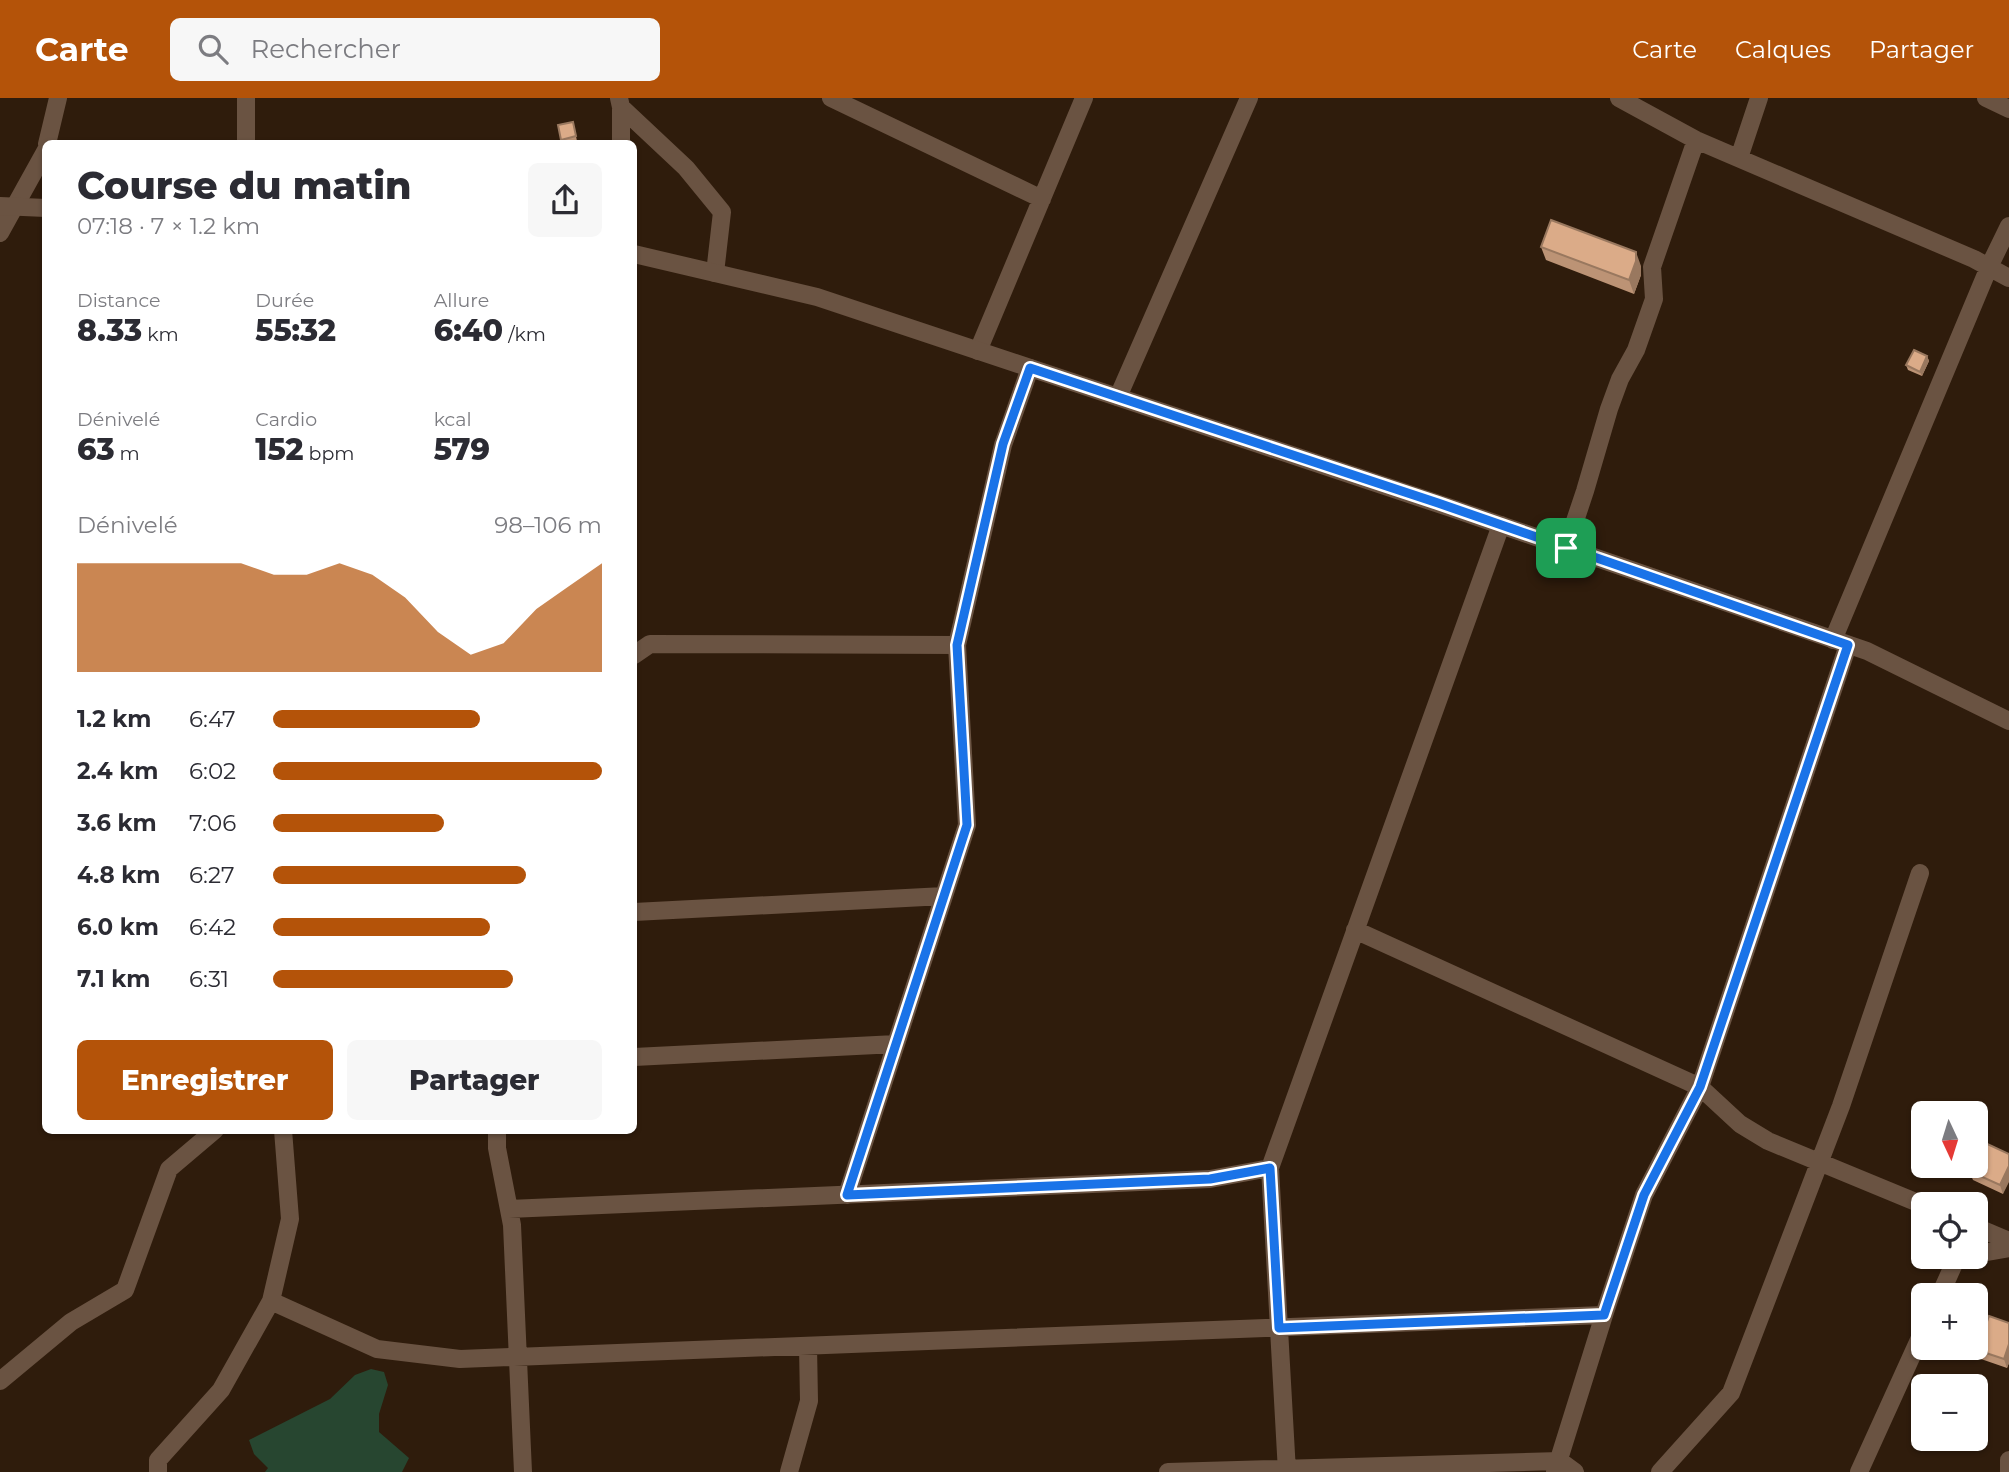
<!DOCTYPE html>
<html lang="fr">
<meta charset="utf-8">
<style>
:root{--surface:#fff;--page:#f7f7f7;--text:#2b2b33;--muted:#7c7c81;--accent:#b45309}
body{margin:0;font-family:Montserrat,sans-serif;background:var(--page);color:var(--text);height:100vh;display:flex;flex-direction:column;font-size:26px;white-space:nowrap}
*{box-sizing:border-box;margin:0}
p{font-size:23px;color:var(--muted)}
.icon{flex:none;width:38px;height:38px;fill:none;stroke:currentColor;stroke-width:2;stroke-linecap:round;stroke-linejoin:round}
.map{position:relative;flex:1;overflow:hidden}
.sheet{position:absolute;left:42px;top:42px;width:595px;height:994px;display:flex;flex-direction:column;background:var(--surface);border-radius:10px;box-shadow:0 2px 5px #0004}
.sheet>*{flex:none}
.needle{width:46px;rotate:176deg}
.buttons{position:absolute;left:1911px;top:1003px;display:grid;gap:14px}
.buttons a{display:grid;place-items:center;width:77px;height:77px;border-radius:10px;background:var(--surface);box-shadow:0 2px 5px #0004;font-size:35px}
.pin{position:absolute;display:grid;place-items:center;width:60px;height:60px;color:#fff;margin:-30px;border-radius:14px;box-shadow:0 4px 10px #0006}
.round{display:grid;place-items:center;flex:none;width:74px;height:74px;border-radius:10px;background:var(--page)}
.summary{display:flex;align-items:center;justify-content:space-between;height:119px;padding:0 35px}
h1{font-size:38px;font-weight:800;line-height:52px}
.figures{display:grid;grid-template-columns:repeat(3,1fr);gap:10px;height:119px;padding:7px 35px}
.figures div{display:grid;align-content:center}
.figures b{font-size:30px;font-weight:800}
.figures small{font-size:19px;font-weight:400}
.figures p{font-size:19px}
.chart{height:196px;padding:14px 35px}
.chart p{display:flex;justify-content:space-between}
.chart svg{width:100%;height:126px;margin-top:7px;fill:var(--accent);opacity:.7}
.button{display:flex;gap:14px;margin-top:auto;padding:14px 35px}
.button a{flex:1;height:80px;border-radius:10px;background:var(--accent);color:#fff;font-size:28px;font-weight:800;line-height:80px;text-align:center}
.button a+a{background:var(--page);color:var(--text)}
ul{padding:0 35px;list-style:none;font-size:23px}
li{display:grid;grid-template-columns:112px 84px 1fr;align-items:center;height:52px}
li i{height:18px;border-radius:9px;background:var(--accent)}
header{display:flex;align-items:center;gap:42px;box-sizing:border-box;height:98px;padding:0 35px;background:var(--accent);color:#fff}
header strong{font-size:33px}
nav{display:flex;gap:38px;margin-inline-start:auto;font-size:24px}
.search{width:490px;height:63px;background:var(--page);display:flex;align-items:center;gap:18px;box-sizing:border-box;padding:0 24px;border-radius:10px;color:var(--muted);font-size:26px}
.map>svg:first-child{display:block}
</style>
<header>
<strong>Carte</strong>
<div class="search"><svg class="icon" aria-label="search" viewBox="0 0 24 24"><circle cx="10" cy="10" r="6"/><path d="M15 15l6 6"/></svg>Rechercher</div>
<nav><a>Carte</a><a>Calques</a><a>Partager</a></nav>
</header>
<div class="map">
<svg width="2009" height="1374" viewBox="0 0 2009 1374">
<rect width="100%" height="100%" fill="#2f1c0c"/>
<path fill="#274630" d="M371 1271 384 1274 388 1287 379 1316V1334L409 1360 402 1374H265L268 1370 254 1356 249 1342 330 1301 355 1277Z"/>
<g fill="none" stroke-linecap="round" stroke-linejoin="round">
<path stroke="#6a5342" stroke-width="18" d="M619 0 621 9 686 70 722 114 715 175
M831 0 1042 101
M1619 0 1696 42 1974 161 2009 180
M1986 0 2009 11
M47 46 58 0
M246 46V0
M621 46V9
M1739 60 1759 0
M0 135 46 52
M978 253 1084 0
M1118 299 1249 0
M1566 450 1585 393 1609 311 1620 281 1636 252 1654 201 1652 169 1696 42
M1833 542 1989 169 2009 128
M634 557 650 546 957 547 1003 347 1030 270
M634 814 944 798
M1355 832 1700 989 1740 1026 1768 1043 1923 1107
M634 959 896 946
M497 1032V1050L512 1127 523 1374
M847 1097 967 727 957 547
M509 1111 1210 1081 1270 1070
M1976 1129 2009 1143
M1976 1156 2009 1150
M1940 1197 1957 1159 1960 1158
M271 1203 377 1251 460 1261 1604 1217
M0 1283 71 1224 125 1192 169 1071 215 1032
M2009 1362V1374
M158 1374V1362L221 1292 271 1203 290 1121 283 1032
M789 1374 809 1303 808 1248
M1168 1374 1560 1363 1575 1374
M1287 1374 1270 1070 1501 427
M1555 1374 1604 1217 1644 1097 1700 989 1848 547
M1660 1374 1731 1295 1841 1008 1920 775
M1859 1374 1923 1233"/>
<path stroke="#6a5342" stroke-width="18" d="M0 108 46 110
M634 156 817 199 1454 411 1867 553 2009 623"/>
</g>
<path fill="#bc9375" d="M574 29 577 43 562 46 561 42Z
M1541 149 1641 168V177L1634 196 1546 162Z
M1927 258 1929 263 1922 278 1908 272 1906 267Z
M2009 1056 2003 1096 1973 1082 1969 1073Z
M2009 1225V1265L2007 1270 1981 1261 1977 1252Z"/>
<path fill="#99785f" d="M1636 154 1641 168V177L1634 196 1629 182Z
M1927 258 1929 263 1922 278 1920 274Z
M2009 1068V1084L2003 1096 2000 1087Z
M2009 1246V1265L2007 1270 2004 1261Z"/>
<path fill="#dbab88" stroke="#99785f" stroke-width="2" d="M573 24 576 38 561 42 558 27Z
M1551 122 1636 154V163L1629 182 1541 149Z
M1914 252 1927 258 1920 274 1906 267Z
M1983 1044 2009 1056V1068L2000 1087 1969 1073 1972 1068H1976V1059Z
M1989 1218 2009 1225V1246L2004 1261 1977 1252Z"/>
<g fill="none" stroke-linecap="round" stroke-linejoin="round">
<g stroke="#fff" stroke-width="14">
<path id="route" d="M1030 270 1438 405 1848 547 1700 989 1644 1097 1604 1217 1279 1230 1270 1070 1210 1081 847 1097 967 727 957 547 1003 346Z"/>
</g>
<use href="#route" stroke="#1a73e8" stroke-width="9"/>
</g>
</svg>
<div class="buttons">
<a><svg class="needle" viewBox="-14 -14 28 28"><path d="M0-13l5 13h-10z" fill="#e53935"/><path d="M0 13l5-13h-10z" fill="#7c7c81"/></svg></a>
<a><svg class="icon" aria-label="locate" viewBox="0 0 24 24"><circle cx="12" cy="12" r="6"/><path d="M12 2v4M12 18v4M2 12h4M18 12h4"/></svg></a>
<a>+</a>
<a>−</a>
</div>
<div class="pin" style="left:1566px;top:450px;background:#1e9e55"><svg class="icon" aria-label="arrive" viewBox="0 0 24 24"><path d="M6 21V4h12l-3 4 3 4H6"/></svg></div>
<section class="sheet">
<div class="summary"><div><h1>Course du matin</h1><p>07:18 · 7 × 1.2 km</p></div><a class="round"><svg class="icon" aria-label="share" viewBox="0 0 24 24"><path d="M12 15V3M7 8l5-5 5 5M5 13v7h14v-7"/></svg></a></div>
<div class="figures">
<div><p>Distance</p><b>8.33<small> km</small></b></div>
<div><p>Durée</p><b>55:32</b></div>
<div><p>Allure</p><b>6:40<small> /km</small></b></div>
</div>
<div class="figures">
<div><p>Dénivelé</p><b>63<small> m</small></b></div>
<div><p>Cardio</p><b>152<small> bpm</small></b></div>
<div><p>kcal</p><b>579</b></div>
</div>
<div class="chart"><p><span>Dénivelé</span>98–106 m</p>
<svg viewBox="0 0 160 44" preserveAspectRatio="none"><path d="M0 44V6L10 6L20 6L30 6L40 6L50 6L60 10L70 10L80 6L90 10L100 18L110 30L120 38L130 34L140 22L150 14L160 6V44z"/></svg>
</div>
<ul>
<li><b>1.2 km</b>6:47<i style="width:63%"></i></li>
<li><b>2.4 km</b>6:02<i style="width:100%"></i></li>
<li><b>3.6 km</b>7:06<i style="width:52%"></i></li>
<li><b>4.8 km</b>6:27<i style="width:77%"></i></li>
<li><b>6.0 km</b>6:42<i style="width:66%"></i></li>
<li><b>7.1 km</b>6:31<i style="width:73%"></i></li>
</ul>
<div class="button"><a>Enregistrer</a><a>Partager</a></div>
</section>
</div>
